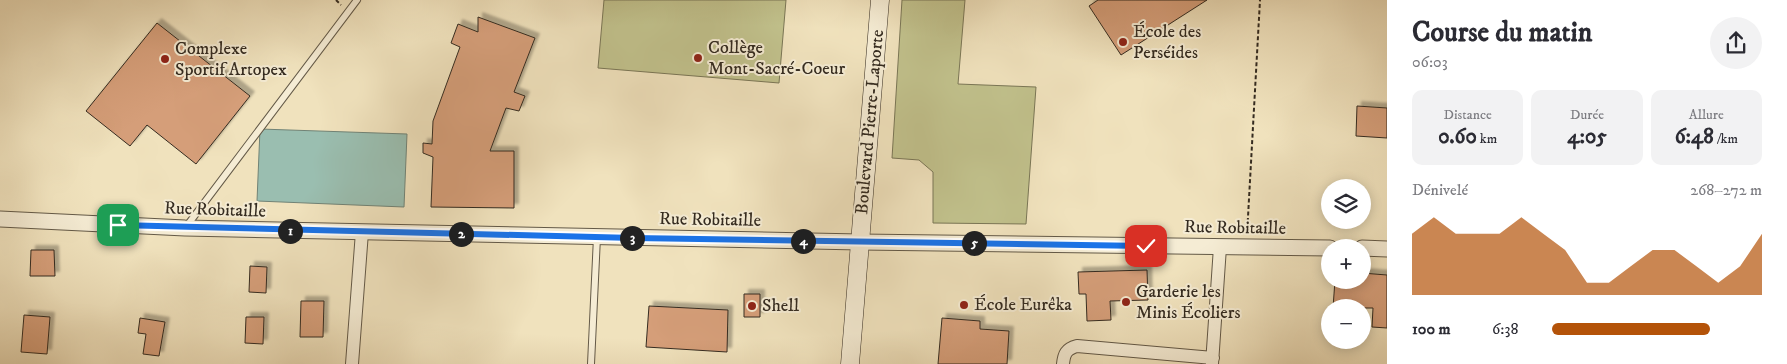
<!DOCTYPE html>
<html lang="fr">
<meta charset="utf-8">
<style>
:root{--surface:#fff;--page:#f2f2f3;--text:#2b2b33;--muted:#7c7c81;--accent:#b45309}
body{margin:0;font-family:"IM FELL DW Pica",serif;background:var(--page);color:var(--text);height:100vh;display:flex;flex-direction:column;font-size:19px;white-space:nowrap}
*{box-sizing:border-box;margin:0}
p{font-size:16px;color:var(--muted)}
.icon{flex:none;width:28px;height:28px;fill:none;stroke:currentColor;stroke-width:2;stroke-linecap:round;stroke-linejoin:round}
.map{position:relative;flex:1;overflow:hidden}
.drawer{display:flex;flex-direction:column;background:var(--surface);width:400px}
.drawer>*{flex:none}
.buttons{position:absolute;left:1321px;top:179px;display:grid;gap:10px}
.buttons a{display:grid;place-items:center;width:50px;height:50px;border-radius:50%;background:var(--surface);box-shadow:0 2px 12px #0003;font-size:25px}
.pin{position:absolute;display:grid;place-items:center;width:42px;height:42px;color:#fff;margin:-21px;border-radius:10px;box-shadow:0 2px 8px #0006}
.km{position:absolute;width:25px;height:25px;margin:-12px;border-radius:50%;background:#222;color:#fff;font-size:14px;line-height:25px;text-align:center}
.round{display:grid;place-items:center;flex:none;width:52px;height:52px;border-radius:26px;background:var(--page)}
.overview{display:flex;align-items:center;justify-content:space-between;height:85px;padding:0 25px}
h1{font-size:28px;font-weight:700;line-height:38px}
.stats{display:grid;grid-template-columns:repeat(3,1fr);gap:8px;height:85px;padding:5px 25px}
.stats div{display:grid;align-content:center;border-radius:10px;background:var(--page);text-align:center}
.stats b{font-size:21px;font-weight:700}
.stats small{font-size:14px;font-weight:400}
.stats p{font-size:14px}
.chart{height:140px;padding:10px 25px}
.chart p{display:flex;justify-content:space-between}
.chart svg{width:100%;height:90px;margin-top:5px;fill:var(--accent);opacity:.7}
ul{padding:0 25px;list-style:none;font-size:16px}
li{display:grid;grid-template-columns:80px 60px 1fr;align-items:center;height:38px}
li i{height:12px;border-radius:6px;background:var(--accent)}
main{display:flex;flex:1;min-height:0}
.map>svg:first-child{display:block}
</style>
<main>
<div class="map">
<svg width="1387" height="364" viewBox="0 0 1387 364">
<defs>
<filter id="shadow"><feDropShadow dx="4.5" dy="-4.5" stdDeviation="1" flood-color="#0004"/></filter>
</defs>
<rect width="100%" height="100%" fill="#f0e2bd"/>
<filter id="stains"><feTurbulence type="fractalNoise" baseFrequency=".004" numOctaves="4"/><feColorMatrix values="0 0 0 0 .2 0 0 0 0 .09 0 0 0 0 .02 0 0 0 .5 -.17"/></filter>
<radialGradient id="worn" r=".72"><stop offset=".6" stop-color="#630" stop-opacity="0"/><stop offset="1" stop-color="#630" stop-opacity=".3"/></radialGradient>
<path fill="#c1c18c" stroke="#7a7656" d="M604 0H786L779 83 598 68Z
M902 0H965L958 84 1036 87 1026 224 933 223V172L919 160 892 158Z"/>
<path fill="#9abeb0" stroke="#718376" d="M260 129 407 134 404 207 257 201Z"/>
<path fill="#d59e79" stroke="#342b20" filter="url(#shadow)" d="M1098 0H1207L1121 55 1089 6Z
M478 17 535 38 514 92 525 96 519 111 506 108 490 151H514V208L431 207 433 157 423 153V143L432 144 433 121 460 47 451 43 458 24 478 32Z
M157 23 250 96 196 164 147 125 130 146 86 111Z
M1357 106 1387 108V138L1356 136Z
M31 250H54L55 276H30Z
M250 266 267 267 266 293 249 292Z
M1147 270 1148 300 1110 301 1111 320 1087 321 1086 294H1079L1078 272Z
M1362 273 1387 275V328L1372 327 1373 308H1333L1335 280H1362Z
M744 294H760V317H744Z
M301 301H324L323 337H300Z
M649 306 728 310 727 352 646 347Z
M24 315 50 317 47 354 21 352Z
M246 317H264L263 344 245 343Z
M140 318 165 322 159 356 143 354 146 334 138 333Z
M942 318 980 321V329L1009 331 1007 364H938Z"/>
<g fill="none" stroke-linecap="round" stroke-linejoin="round">
<g stroke="#635947" stroke-width="8">
<path id="service" d="M186 227 357 0
M591 364 597 237"/>
</g>
<g stroke="#635947" stroke-width="14">
<path id="minor" d="M352 364 362 232
M1063 364C1064 354 1066 349 1077 346L1213 358
M1212 364 1220 247"/>
</g>
<g stroke="#635947" stroke-width="17">
<path id="tertiary" d="M0 219 185 228 860 242 1330 248
M1362 248 1387 249"/>
</g>
<g stroke="#342b20" stroke-width="19">
<path id="secondary" d="M850 364 880 0"/>
</g>
<path stroke="#342b20" stroke-width="2" stroke-dasharray="4 2.5" stroke-linecap="butt" d="M336 0 341 5
M1247 235 1260 0"/>
<use href="#service" stroke="#f5ecd4" stroke-width="6"/>
<use href="#minor" stroke="#f5ecd4" stroke-width="12"/>
<use href="#tertiary" stroke="#f5ecd4" stroke-width="15"/>
<use href="#secondary" stroke="#f5ecd4" stroke-width="18"/>
</g>
<g fill="none" stroke-linecap="round" stroke-linejoin="round">
<g stroke="#fff" stroke-width="10">
<path id="route" d="M118 225 634 238 1146 246"/>
</g>
<use href="#route" stroke="#1a73e8" stroke-width="6"/>
</g>
<g fill="#8f2418" stroke="#f5ecd4" stroke-width="2">
<circle cx="1123" cy="42" r="5"/>
<circle cx="698" cy="58" r="5"/>
<circle cx="165" cy="59" r="5"/>
<circle cx="1126" cy="302" r="5"/>
<circle cx="964" cy="305" r="5"/>
<circle cx="752" cy="306" r="5"/>
</g>
<g text-anchor="middle" dominant-baseline="central" stroke-width="4" stroke-linejoin="round" paint-order="stroke">
<g font-size="18" fill="#342b20" stroke="#f5ecd4" text-anchor="start">
<text x="1133" y="32">École des<tspan x="1133" dy="21">Perséides</tspan></text>
<text x="708" y="48">Collège<tspan x="708" dy="21">Mont-Sacré-Coeur</tspan></text>
<text x="175" y="49">Complexe<tspan x="175" dy="21">Sportif Artopex</tspan></text>
<text x="1136" y="292">Garderie les<tspan x="1136" dy="21">Minis Écoliers</tspan></text>
<text x="974" y="305">École Eurêka</text>
<text x="762" y="306">Shell</text>
</g>
<g font-size="18" fill="#342b20" stroke="#f5ecd4">
<text transform="translate(870 122) rotate(-85)">Boulevard Pierre-Laporte</text>
<text transform="translate(215 210) rotate(2)">Rue Robitaille</text>
<text transform="translate(710 220) rotate(1)">Rue Robitaille</text>
<text transform="translate(1235 228) rotate(1)">Rue Robitaille</text>
</g>
</g>
<rect width="100%" height="100%" filter="url(#stains)"/>
<rect width="100%" height="100%" fill="url(#worn)"/>
</svg>
<div class="buttons">
<a><svg class="icon" aria-label="layers" viewBox="0 0 24 24"><path d="M12 4l9 5-9 5-9-5zM3 14l9 5 9-5"/></svg></a>
<a>+</a>
<a>−</a>
</div>
<div class="pin" style="left:118px;top:225px;background:#1e9e55"><svg class="icon" aria-label="arrive" viewBox="0 0 24 24"><path d="M6 21V4h12l-3 4 3 4H6"/></svg></div>
<div class="pin" style="left:1146px;top:246px;background:#d93025"><svg class="icon" aria-label="check" viewBox="0 0 24 24"><path d="M5 12l5 5 9-10"/></svg></div>
<b class="km" style="left:290px;top:231px">1</b>
<b class="km" style="left:461px;top:234px">2</b>
<b class="km" style="left:632px;top:238px">3</b>
<b class="km" style="left:803px;top:241px">4</b>
<b class="km" style="left:974px;top:243px">5</b>
</div>
<section class="drawer">
<div class="overview"><div><h1>Course du matin</h1><p>06:03</p></div><a class="round"><svg class="icon" aria-label="share" viewBox="0 0 24 24"><path d="M12 15V3M7 8l5-5 5 5M5 13v7h14v-7"/></svg></a></div>
<div class="stats">
<div><p>Distance</p><b>0.60<small> km</small></b></div>
<div><p>Durée</p><b>4:05</b></div>
<div><p>Allure</p><b>6:48<small> /km</small></b></div>
</div>
<div class="chart"><p><span>Dénivelé</span>268–272 m</p>
<svg viewBox="0 0 160 44" preserveAspectRatio="none"><path d="M0 44V14L10 6L20 14L30 14L40 14L50 6L60 14L70 22L80 38L90 38L100 30L110 22L120 22L130 30L140 38L150 30L160 14V44z"/></svg>
</div>
<ul>
<li><b>100 m</b>6:38<i style="width:75%"></i></li>
</ul>
</section>
</main>
